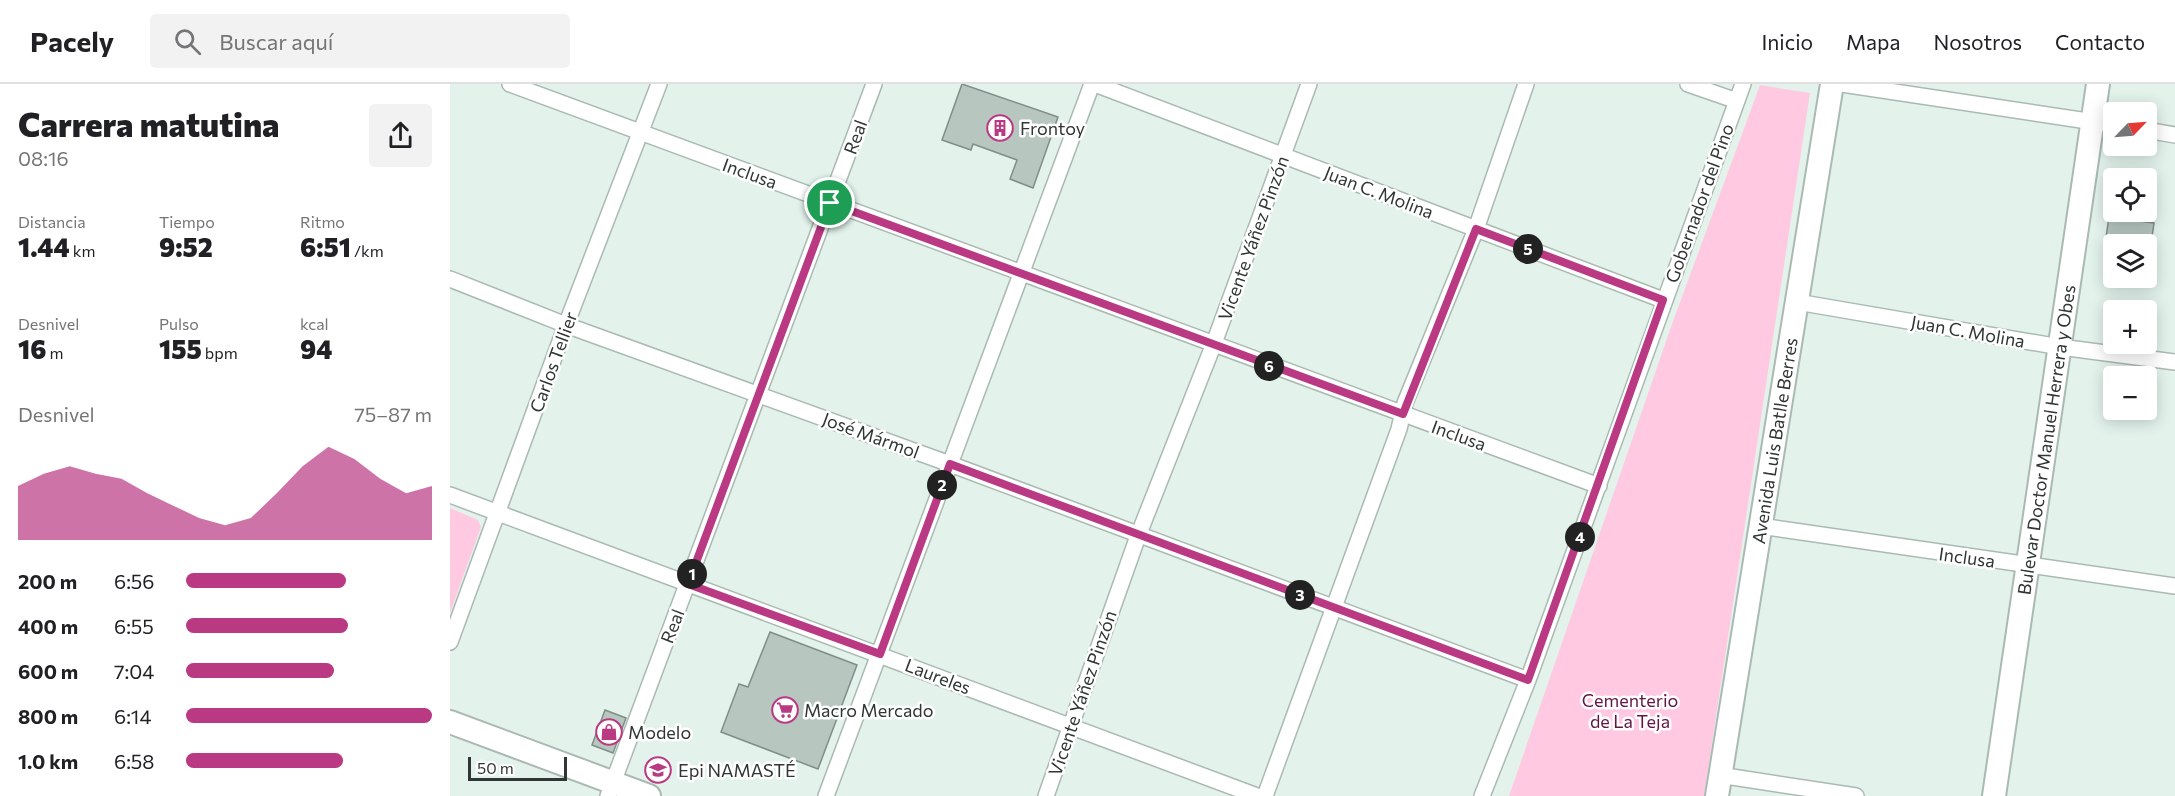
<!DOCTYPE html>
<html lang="es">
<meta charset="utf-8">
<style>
:root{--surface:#fff;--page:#f2f2f2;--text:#202124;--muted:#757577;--line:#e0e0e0;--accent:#ba3983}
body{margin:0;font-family:Commissioner,sans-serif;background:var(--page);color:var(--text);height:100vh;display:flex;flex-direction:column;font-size:22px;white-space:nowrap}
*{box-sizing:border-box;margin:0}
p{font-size:20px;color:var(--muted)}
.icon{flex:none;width:33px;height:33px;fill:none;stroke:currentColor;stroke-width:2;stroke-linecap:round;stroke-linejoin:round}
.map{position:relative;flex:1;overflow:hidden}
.drawer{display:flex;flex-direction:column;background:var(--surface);width:450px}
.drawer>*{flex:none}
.needle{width:39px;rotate:65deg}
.fabs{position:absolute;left:1653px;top:18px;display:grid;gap:12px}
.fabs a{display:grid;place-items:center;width:54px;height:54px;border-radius:6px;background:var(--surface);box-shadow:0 3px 15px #0003;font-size:30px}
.scale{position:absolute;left:18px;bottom:15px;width:99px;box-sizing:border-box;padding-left:6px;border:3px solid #303633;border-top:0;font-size:16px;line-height:21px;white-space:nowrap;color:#303633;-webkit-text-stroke:4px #fff;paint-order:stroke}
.pin{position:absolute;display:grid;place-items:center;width:51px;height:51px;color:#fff;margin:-26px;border:3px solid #fff;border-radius:50%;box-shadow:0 2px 6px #0007}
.km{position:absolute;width:30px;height:30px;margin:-15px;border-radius:50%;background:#222;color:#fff;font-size:16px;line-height:30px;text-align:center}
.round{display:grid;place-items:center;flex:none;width:63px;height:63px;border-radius:6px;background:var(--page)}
.headline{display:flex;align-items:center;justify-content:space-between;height:102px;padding:0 18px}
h1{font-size:33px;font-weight:800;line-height:45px}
.figures{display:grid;grid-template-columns:repeat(3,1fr);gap:9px;height:102px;padding:6px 18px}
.figures div{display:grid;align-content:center}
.figures b{font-size:26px;font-weight:800}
.figures small{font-size:16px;font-weight:400}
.figures p{font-size:16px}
.chart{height:168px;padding:12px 18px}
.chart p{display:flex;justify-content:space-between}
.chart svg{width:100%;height:108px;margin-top:6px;fill:var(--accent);opacity:.7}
ul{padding:0 18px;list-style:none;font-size:20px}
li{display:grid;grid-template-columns:96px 72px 1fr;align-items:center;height:45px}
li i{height:15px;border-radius:8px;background:var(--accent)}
header{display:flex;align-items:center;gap:36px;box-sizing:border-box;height:84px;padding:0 30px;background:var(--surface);border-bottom:2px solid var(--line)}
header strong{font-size:28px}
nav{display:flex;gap:33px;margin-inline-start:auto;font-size:21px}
.search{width:420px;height:54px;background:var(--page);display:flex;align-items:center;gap:15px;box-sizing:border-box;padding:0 21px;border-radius:6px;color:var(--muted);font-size:22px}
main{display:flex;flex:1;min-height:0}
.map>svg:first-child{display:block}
</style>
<header>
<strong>Pacely</strong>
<div class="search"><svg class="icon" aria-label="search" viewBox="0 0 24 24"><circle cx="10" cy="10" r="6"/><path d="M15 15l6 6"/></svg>Buscar aquí</div>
<nav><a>Inicio</a><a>Mapa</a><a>Nosotros</a><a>Contacto</a></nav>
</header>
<main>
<section class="drawer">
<div class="headline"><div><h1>Carrera matutina</h1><p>08:16</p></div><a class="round"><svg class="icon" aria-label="share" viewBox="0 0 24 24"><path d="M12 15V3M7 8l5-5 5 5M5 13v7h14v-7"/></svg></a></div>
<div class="figures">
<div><p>Distancia</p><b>1.44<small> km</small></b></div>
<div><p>Tiempo</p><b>9:52</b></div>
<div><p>Ritmo</p><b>6:51<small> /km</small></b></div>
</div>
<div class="figures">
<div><p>Desnivel</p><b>16<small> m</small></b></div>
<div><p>Pulso</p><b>155<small> bpm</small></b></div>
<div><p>kcal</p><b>94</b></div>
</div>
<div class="chart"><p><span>Desnivel</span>75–87 m</p>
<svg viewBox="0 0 160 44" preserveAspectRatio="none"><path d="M0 44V22L10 17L20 14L30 17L40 19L50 25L60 30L70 35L80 38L90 35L100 25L110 14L120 6L130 11L140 19L150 25L160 22V44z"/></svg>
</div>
<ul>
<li><b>200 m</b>6:56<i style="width:65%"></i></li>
<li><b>400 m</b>6:55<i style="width:66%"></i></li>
<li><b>600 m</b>7:04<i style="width:60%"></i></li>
<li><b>800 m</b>6:14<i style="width:100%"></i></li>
<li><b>1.0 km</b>6:58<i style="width:64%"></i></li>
</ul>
</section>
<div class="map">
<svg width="1725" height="712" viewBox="0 0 1725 712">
<rect width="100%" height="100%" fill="#e3f3ec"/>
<path fill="#ffc9e2" d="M1310 1 1360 9 1254 712H1059L1222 240Z
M0 424 28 436 31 443 0 529Z"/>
<path fill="#b7c7c0" stroke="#808e88" stroke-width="1.5" d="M512 0 608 33 583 104 560 95 567 76 523 60 521 66 492 56Z
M1659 133 1704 139 1701 160H1655Z
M320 548 407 581 368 685 271 648 289 600 298 603Z
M155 626 176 634 163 669 142 661Z"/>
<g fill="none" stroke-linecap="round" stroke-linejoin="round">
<g stroke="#aabab3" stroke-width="18">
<path id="minor" d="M60 0 1149 402
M645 0 1213 216
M1238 0 1287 17
M1392 0 1664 41
M1696 46 1725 51
M0 195 116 241 500 380 1078 596
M1347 218 1610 263 1725 278
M0 411 807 712
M1310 442 1725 502
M0 558 116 241 209 0
M1269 691 1406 712
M158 712 424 0
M376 712 642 0
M596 712 688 452 763 262 859 0
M815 712 949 345 955 319 1026 145 1076 0
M1032 712 1078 596 1293 0"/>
</g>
<g stroke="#aabab3" stroke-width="26">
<g id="secondary">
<path d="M0 638 199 712"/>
<path id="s1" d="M1267 712 1382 0"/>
<path id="s2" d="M1544 712 1648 0"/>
</g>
</g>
<use href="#minor" stroke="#fff" stroke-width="15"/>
<use href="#secondary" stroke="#fff" stroke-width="22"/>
</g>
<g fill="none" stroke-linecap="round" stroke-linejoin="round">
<g stroke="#fff" stroke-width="12">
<path id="route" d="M380 119 953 330 1026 145 1213 216 1078 596 500 380 430 570 238 500Z"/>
</g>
<use href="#route" stroke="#ba3983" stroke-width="8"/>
</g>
<defs>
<g id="building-ring" transform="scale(1.35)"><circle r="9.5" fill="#fff" stroke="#ba3983" stroke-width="1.5"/><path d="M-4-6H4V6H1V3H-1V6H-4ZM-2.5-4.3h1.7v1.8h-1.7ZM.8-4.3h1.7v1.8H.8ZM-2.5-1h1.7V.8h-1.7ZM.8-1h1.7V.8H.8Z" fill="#ba3983"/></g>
<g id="supermarket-ring" transform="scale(1.35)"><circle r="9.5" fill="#fff" stroke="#ba3983" stroke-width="1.5"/><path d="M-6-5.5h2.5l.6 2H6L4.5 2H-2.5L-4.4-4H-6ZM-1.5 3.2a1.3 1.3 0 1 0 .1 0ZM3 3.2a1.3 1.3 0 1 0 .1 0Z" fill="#ba3983"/></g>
<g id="shop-ring" transform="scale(1.35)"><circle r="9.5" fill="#fff" stroke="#ba3983" stroke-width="1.5"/><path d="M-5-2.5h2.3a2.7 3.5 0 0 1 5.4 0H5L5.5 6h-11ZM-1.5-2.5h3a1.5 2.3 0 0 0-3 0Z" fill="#ba3983"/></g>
<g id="school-ring" transform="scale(1.35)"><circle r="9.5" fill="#fff" stroke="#ba3983" stroke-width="1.5"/><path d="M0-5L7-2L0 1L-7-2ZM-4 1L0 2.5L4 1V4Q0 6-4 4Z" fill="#ba3983"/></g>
</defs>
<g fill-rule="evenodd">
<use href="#building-ring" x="550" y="44"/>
<use href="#supermarket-ring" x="335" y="626"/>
<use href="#shop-ring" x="159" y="648"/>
<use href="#school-ring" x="208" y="686"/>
</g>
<g text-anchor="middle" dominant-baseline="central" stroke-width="5" stroke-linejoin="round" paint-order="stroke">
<g font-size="18" fill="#303633" stroke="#fff" text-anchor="start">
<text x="570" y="44">Frontoy</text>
<text x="354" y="626">Macro Mercado</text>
<text x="178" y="648">Modelo</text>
<text x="228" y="686">Epi NAMASTÉ</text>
</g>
<g font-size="18" fill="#303633" stroke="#fff">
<text transform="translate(405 53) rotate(-70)">Real</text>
<text transform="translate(300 89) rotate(20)">Inclusa</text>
<text transform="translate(929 108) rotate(21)">Juan C. Molina</text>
<text transform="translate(1249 119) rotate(-70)">Gobernador del Pino</text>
<text transform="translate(803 154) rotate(-70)">Vicente Yáñez Pinzón</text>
<text transform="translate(1518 247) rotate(10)">Juan C. Molina</text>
<text transform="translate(103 278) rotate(-70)">Carlos Tellier</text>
<text transform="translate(421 351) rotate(20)">José Mármol</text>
<text transform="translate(1009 351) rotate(20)">Inclusa</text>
<text stroke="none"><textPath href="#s1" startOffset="360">Avenida Luis Batlle Berres</textPath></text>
<text stroke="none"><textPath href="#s2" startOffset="360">Bulevar Doctor Manuel Herrera y Obes</textPath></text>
<text transform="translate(1517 473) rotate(8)">Inclusa</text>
<text transform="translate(222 542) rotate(-69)">Real</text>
<text transform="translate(488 592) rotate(21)">Laureles</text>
<text transform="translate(632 609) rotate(-71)">Vicente Yáñez Pinzón</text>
</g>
<g font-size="18" fill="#631543" stroke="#fff">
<text x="1180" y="616">Cementerio<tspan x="1180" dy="21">de La Teja</tspan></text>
</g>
</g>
</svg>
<div class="fabs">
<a><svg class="needle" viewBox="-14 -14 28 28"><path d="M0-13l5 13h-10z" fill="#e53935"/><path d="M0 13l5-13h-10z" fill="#757577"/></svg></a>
<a><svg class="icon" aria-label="locate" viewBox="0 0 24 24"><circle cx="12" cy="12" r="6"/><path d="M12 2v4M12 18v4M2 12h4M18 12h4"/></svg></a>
<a><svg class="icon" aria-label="layers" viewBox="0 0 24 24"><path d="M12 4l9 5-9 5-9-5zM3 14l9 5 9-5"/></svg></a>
<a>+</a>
<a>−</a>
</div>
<div class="scale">50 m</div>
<div class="pin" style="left:380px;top:119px;background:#1e9e55"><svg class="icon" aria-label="arrive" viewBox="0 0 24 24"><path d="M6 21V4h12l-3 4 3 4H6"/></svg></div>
<b class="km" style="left:242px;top:490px">1</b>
<b class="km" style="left:492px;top:401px">2</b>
<b class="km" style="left:850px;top:511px">3</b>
<b class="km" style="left:1130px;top:453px">4</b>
<b class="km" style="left:1078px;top:165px">5</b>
<b class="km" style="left:819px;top:282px">6</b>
</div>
</main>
